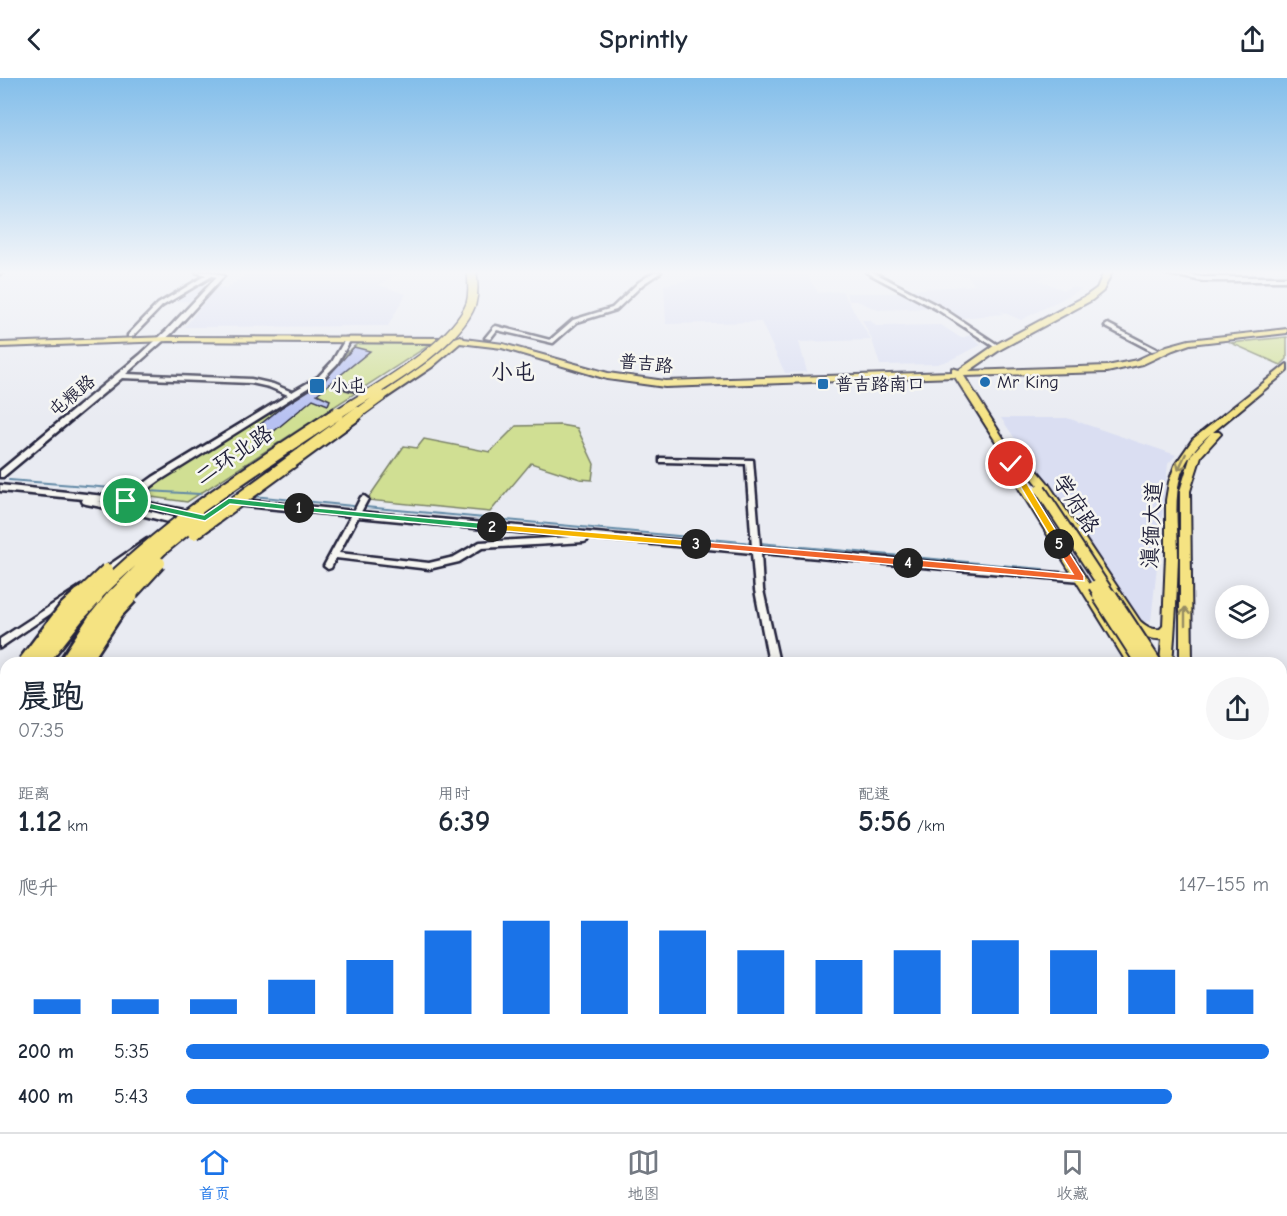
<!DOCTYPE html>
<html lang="zh">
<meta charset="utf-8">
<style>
:root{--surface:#fff;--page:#f6f6f7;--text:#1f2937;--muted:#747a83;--line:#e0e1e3;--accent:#1a73e8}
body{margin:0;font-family:"Comic Neue","LXGW WenKai TC",sans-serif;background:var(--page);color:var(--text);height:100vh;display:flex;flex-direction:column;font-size:22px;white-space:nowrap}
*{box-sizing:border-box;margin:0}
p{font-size:20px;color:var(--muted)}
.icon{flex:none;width:33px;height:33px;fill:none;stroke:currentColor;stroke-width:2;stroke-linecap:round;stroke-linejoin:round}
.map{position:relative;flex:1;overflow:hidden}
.side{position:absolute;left:0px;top:579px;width:1287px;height:476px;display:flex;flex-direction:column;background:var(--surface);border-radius:18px 18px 0 0;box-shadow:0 3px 15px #0003}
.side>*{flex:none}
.buttons{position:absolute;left:1215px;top:507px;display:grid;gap:12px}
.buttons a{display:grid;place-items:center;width:54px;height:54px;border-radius:50%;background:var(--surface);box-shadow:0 3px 15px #0003;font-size:30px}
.pin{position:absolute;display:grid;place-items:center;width:51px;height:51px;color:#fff;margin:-26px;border:3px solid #fff;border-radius:50%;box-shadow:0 2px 6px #0007}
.km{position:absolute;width:30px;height:30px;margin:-15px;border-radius:50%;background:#222;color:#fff;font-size:16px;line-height:30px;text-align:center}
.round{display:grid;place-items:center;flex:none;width:63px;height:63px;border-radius:32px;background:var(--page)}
.overview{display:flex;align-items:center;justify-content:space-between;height:102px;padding:0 18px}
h1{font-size:33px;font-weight:800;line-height:45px}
.metrics{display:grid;grid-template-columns:repeat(3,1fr);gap:9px;height:102px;padding:6px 18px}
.metrics div{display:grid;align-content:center}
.metrics b{font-size:30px;font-weight:800}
.metrics small{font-size:16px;font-weight:400}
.metrics p{font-size:16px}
.chart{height:168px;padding:12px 18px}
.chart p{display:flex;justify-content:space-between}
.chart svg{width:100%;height:108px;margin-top:6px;stroke:var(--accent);stroke-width:6}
ul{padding:0 18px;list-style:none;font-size:20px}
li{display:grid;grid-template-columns:96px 72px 1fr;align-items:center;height:45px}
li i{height:15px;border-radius:8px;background:var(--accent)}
header{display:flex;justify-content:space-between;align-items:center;height:78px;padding:0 18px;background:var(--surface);font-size:27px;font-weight:800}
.menu{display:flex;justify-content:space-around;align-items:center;height:84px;border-top:2px solid var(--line);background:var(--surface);font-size:16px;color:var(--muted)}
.menu a{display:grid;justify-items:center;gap:3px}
.menu .selected{color:var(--accent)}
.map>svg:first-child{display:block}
</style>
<header><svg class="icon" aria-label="back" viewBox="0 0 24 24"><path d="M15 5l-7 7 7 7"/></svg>Sprintly<svg class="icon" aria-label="share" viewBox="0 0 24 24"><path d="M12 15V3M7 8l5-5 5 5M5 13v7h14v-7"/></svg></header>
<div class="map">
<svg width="1287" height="1054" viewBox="0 0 1287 1054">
<rect width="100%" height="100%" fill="#e9ebf2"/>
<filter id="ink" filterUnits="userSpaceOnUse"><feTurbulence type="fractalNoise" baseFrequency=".0167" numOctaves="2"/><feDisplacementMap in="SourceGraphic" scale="12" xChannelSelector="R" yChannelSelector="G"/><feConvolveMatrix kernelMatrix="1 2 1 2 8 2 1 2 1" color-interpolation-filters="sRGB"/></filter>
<g filter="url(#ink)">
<path fill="#dadef2" d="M249 194H401L379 207 406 216 388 248 185 249 204 224 171 223 205 205 226 211Z
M728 194H806L818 215 842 213 871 262 799 264 807 294 785 295 761 244 666 246 664 207Z
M942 194H1054L1039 202 1064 212 1072 208 1082 211 1021 242 1000 233 1003 236 961 240 907 212 974 207 969 199Z
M846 215H903L931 230 878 232 857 223H849Z
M862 242H870L876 248 941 247 961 260 971 257 981 267 950 282 937 286 880 287 872 262Z
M1001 340H1067L1176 377 1168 386 1151 543 1140 544Z
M6 940V1048L28 1049 26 1054H0V941Z"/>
<path fill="#d0df93" stroke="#798067" stroke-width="1.5" d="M1287 259V281L1281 287 1231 265Z
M360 264 431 266 187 424 137 417 317 306C332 293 343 275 360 264Z
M560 347 577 350 594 386 592 402 580 401 531 385 490 434 367 422 404 368 417 370 424 361 490 374 516 348Z"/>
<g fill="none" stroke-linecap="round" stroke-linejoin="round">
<path stroke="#6289a6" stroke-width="2" d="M9 402 125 411
M148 413 200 416
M253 418 353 428
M365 429 753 465
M759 465 1043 491"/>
</g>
<path fill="#b7c1f2" stroke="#22223b" stroke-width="1.5" d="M354 269 370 273 317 316 330 322 328 327 313 321 273 354 257 349 282 329 324 303Z"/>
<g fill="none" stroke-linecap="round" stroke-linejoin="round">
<g stroke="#22223b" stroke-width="5">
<path id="minor" d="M0 194H4L0 196Z
M196 194H211L224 198 172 255 126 296 251 301 273 306 292 314 318 299 332 284 346 260 351 261 337 286 322 301 159 403 133 422 194 434 198 437 197 439 194 440 126 426 98 423 137 430 184 442 187 443 188 445 187 447 184 448 137 436 86 426 83 425 82 423 83 421 0 413V407L124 420 153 399 288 317 269 309 251 305 122 300 3 399H0V393L140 277 167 252 217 199 212 198 162 228 132 259H128V257L158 226 206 197Z
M654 194H661L643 206 616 232 577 244 553 265 497 252 490 261 485 260 494 249 496 248 550 262 573 242 612 230 639 204Z
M866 194H873L942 230 1001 269 996 270 938 232Z
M1158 194H1170L1203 199H1287V203H1203Z
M1108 246 1156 271 1157 272 1152 273 1106 249 1105 248Z
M347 307 369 313 370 314 367 316 345 310V308Z
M660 380 753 382 760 469 1081 497 1085 500 1081 503 761 475 763 512 779 585H769L755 512 752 475 588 460 587 463 584 464 482 470 459 484 429 491 336 480 331 490 328 491 324 488 351 438 234 427 230 424 234 421 354 433 361 419 364 418 368 421 361 434 752 469 746 386 663 384H660ZM358 439 571 459 480 464 454 479 429 485 339 475Z
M147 461 151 464 150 466 105 498H99L98 496 99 494Z
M81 508 84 509 85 511 84 513 0 570V561Z
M939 1048H953L954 1054H940Z"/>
</g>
<g stroke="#22223b" stroke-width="4">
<path id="major" d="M1104 194H1112L1103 213 1092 222 1001 271 969 293 1107 288 1137 282 1167 268 1189 262 1287 251V255L1190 266 1173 272 1143 286 1107 294 964 298 1007 366 1014 365 1047 404 1140 543C1146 548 1151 552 1160 551L1163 548 1166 478V422L1169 404 1175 387 1193 361 1287 286V293L1213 354H1219L1221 356 1201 378 1190 413 1192 585H1180V413L1191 377 1211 355C1198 366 1187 379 1181 396 1173 422 1178 451 1178 479 1177 514 1175 550 1172 585H1160L1162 561C1150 562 1140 557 1132 549L1039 408 1011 374 1030 412 1140 585H1127L1020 412 998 367 955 299 665 309 607 301 502 270 460 265 432 289 374 328 369 325 371 323 426 285 450 265 169 263 0 269V265L169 259 455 260 461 258 464 261 503 266 608 295 665 303 952 294V290L959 292 995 267 1086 218 1097 210Z
M6 651V670L0 673V654Z
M1281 698 1287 701V716L1281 713Z
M6 707V729L0 732V711Z
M1281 792 1287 795V818L1281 815Z
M1281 819 1287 820V836L1281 835Z
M1281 836 1287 838V857L1281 855Z
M6 904V922L0 923V905Z"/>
</g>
<g stroke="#22223b" stroke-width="4">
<path id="highway" d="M6 613V651L0 654V616Z
M1281 653 1287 654V668L1281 667Z
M6 674V694L0 696V676Z
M1287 730V746L1281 747V731Z
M6 737V806L0 803V739Z
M1287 748V764L1281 765V749Z
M0 844 6 846V866L0 864Z
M0 873H6V893H0Z
M0 893H6V913H0Z"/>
</g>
<use href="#minor" fill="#f6f6f2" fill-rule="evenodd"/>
<use href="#major" fill="#f5e382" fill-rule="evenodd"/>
<use href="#highway" fill="#f5e382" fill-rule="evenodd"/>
<g stroke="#22223b" stroke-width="14" stroke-linecap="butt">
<path id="major-bridge-far1" d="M1040 411 1111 519
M1094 508 1101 519"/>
</g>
<g stroke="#22223b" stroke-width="18" stroke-linecap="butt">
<path id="major-bridge" d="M1100 518 1143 585
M1110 518 1154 585"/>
</g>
<g stroke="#22223b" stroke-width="12" stroke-linecap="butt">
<path id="highway-bridge-far3" d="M336 337C374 312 455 269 471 226 474 215 473 205 472 194
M356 337 382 318"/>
</g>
<g stroke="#22223b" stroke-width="16" stroke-linecap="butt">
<path id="highway-bridge-far2" d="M194 455 358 335
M79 519 107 492
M94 519C166 446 253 391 338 335
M113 519 161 471 199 440
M128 519 159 485"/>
</g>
<g stroke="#22223b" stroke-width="20" stroke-linecap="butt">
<path id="highway-bridge-far1" d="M26 585 66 532 81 518
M39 585 76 538 95 518
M67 585 94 544 115 518
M82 585 116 533 130 518"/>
</g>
<g stroke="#22223b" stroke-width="24" stroke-linecap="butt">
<path id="highway-bridge" d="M1281 775 1287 774"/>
</g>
<use href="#major-bridge-far1" stroke="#f5e382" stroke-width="10"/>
<use href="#major-bridge" stroke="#f5e382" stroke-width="14"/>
<use href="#highway-bridge-far3" stroke="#f5e382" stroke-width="9"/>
<use href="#highway-bridge-far2" stroke="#f5e382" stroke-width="12"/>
<use href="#highway-bridge-far1" stroke="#f5e382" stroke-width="15"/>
<use href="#highway-bridge" stroke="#f5e382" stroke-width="20"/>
</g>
<defs><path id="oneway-shaft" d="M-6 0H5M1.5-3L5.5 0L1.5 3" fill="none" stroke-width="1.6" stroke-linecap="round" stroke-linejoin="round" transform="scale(1.5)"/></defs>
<g stroke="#968c62">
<use href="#oneway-shaft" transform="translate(1182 384) rotate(115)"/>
<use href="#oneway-shaft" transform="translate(1185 538) rotate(-90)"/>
</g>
</g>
<linearGradient id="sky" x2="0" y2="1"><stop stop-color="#83beea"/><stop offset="0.57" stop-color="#f5f6f9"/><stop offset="1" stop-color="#f5f6f9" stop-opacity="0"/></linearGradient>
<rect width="1287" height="341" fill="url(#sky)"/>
<path fill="#22a559" stroke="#fff" stroke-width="1.5" d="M126 420 204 437 229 420 299 428 303 430 299 433 230 426 205 443 123 425V421Z"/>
<path fill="#22a559" stroke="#fff" stroke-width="1.5" d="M296 428 492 446 497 449 492 452 299 433H296Z"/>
<path fill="#f5b400" stroke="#fff" stroke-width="1.5" d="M492 446 696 463 700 466 696 469 492 452 488 449Z"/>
<path fill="#f0652b" stroke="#fff" stroke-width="1.5" d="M692 463 908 481 913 485 908 488 696 469 692 468Z"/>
<path fill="#f0652b" stroke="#fff" stroke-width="1.5" d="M1056 463H1062L1084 498V503L908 488 904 485 908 481 1073 496 1054 466Z"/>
<path fill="#f5b400" stroke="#fff" stroke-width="1.5" d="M1008 384 1015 386 1064 466 1062 468H1056L1007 386Z"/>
<g fill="#1f6fb2" stroke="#f6f6f2" stroke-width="2">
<circle cx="985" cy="304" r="6"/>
<rect x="817" y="300" width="12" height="12" rx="3"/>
<rect x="309" y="300" width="16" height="16" rx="3"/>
</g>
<g text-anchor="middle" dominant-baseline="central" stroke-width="5" stroke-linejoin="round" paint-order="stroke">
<g font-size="18" fill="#22223b" stroke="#f6f6f2">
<text transform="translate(646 286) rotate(6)">普吉路</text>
<text transform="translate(72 318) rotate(-40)">屯粮路</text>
</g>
<g font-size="18" fill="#22223b" stroke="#f6f6f2" text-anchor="start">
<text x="997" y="304">Mr King</text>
<text x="835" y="306">普吉路南口</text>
<text x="330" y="308">小屯</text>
</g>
<g font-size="22" fill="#22223b" stroke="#f6f6f2">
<text x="513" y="294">小屯</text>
</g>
<g font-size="22" fill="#22223b" stroke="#f6f6f2">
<text transform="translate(234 377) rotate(-34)">二环北路</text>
<text transform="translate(1076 426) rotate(57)">学府路</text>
<text transform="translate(1152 447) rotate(-87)">滇缅大道</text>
</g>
</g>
</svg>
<div class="buttons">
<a><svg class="icon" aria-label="layers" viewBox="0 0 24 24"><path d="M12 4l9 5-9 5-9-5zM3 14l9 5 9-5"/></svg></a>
</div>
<div class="pin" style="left:126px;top:423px;background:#1e9e55"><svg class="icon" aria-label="arrive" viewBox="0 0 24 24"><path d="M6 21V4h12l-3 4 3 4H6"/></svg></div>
<div class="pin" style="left:1011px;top:386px;background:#d93025"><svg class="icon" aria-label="check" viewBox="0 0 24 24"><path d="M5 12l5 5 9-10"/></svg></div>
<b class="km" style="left:299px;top:430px">1</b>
<b class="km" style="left:492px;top:449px">2</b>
<b class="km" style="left:696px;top:466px">3</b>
<b class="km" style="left:908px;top:485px">4</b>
<b class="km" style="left:1059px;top:466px">5</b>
<section class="side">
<div class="overview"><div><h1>晨跑</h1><p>07:35</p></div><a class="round"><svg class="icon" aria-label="share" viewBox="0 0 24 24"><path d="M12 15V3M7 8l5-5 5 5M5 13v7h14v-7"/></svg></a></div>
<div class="metrics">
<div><p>距离</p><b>1.12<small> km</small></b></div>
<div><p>用时</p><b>6:39</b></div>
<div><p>配速</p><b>5:56<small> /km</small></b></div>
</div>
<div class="chart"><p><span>爬升</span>147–155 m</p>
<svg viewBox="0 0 160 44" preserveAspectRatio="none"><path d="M5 44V38M15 44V38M25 44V38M35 44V30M45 44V22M55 44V10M65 44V6M75 44V6M85 44V10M95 44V18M105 44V22M115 44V18M125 44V14M135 44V18M145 44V26M155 44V34"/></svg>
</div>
<ul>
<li><b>200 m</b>5:35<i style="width:100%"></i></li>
<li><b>400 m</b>5:43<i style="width:91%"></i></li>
</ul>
</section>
</div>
<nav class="menu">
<a class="selected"><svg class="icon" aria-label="home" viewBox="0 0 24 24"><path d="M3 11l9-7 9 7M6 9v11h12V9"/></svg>首页</a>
<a><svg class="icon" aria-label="map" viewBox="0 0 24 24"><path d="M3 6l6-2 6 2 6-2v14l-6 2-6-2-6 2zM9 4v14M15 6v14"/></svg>地图</a>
<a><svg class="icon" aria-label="saved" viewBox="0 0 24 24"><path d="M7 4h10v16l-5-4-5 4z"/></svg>收藏</a>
</nav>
